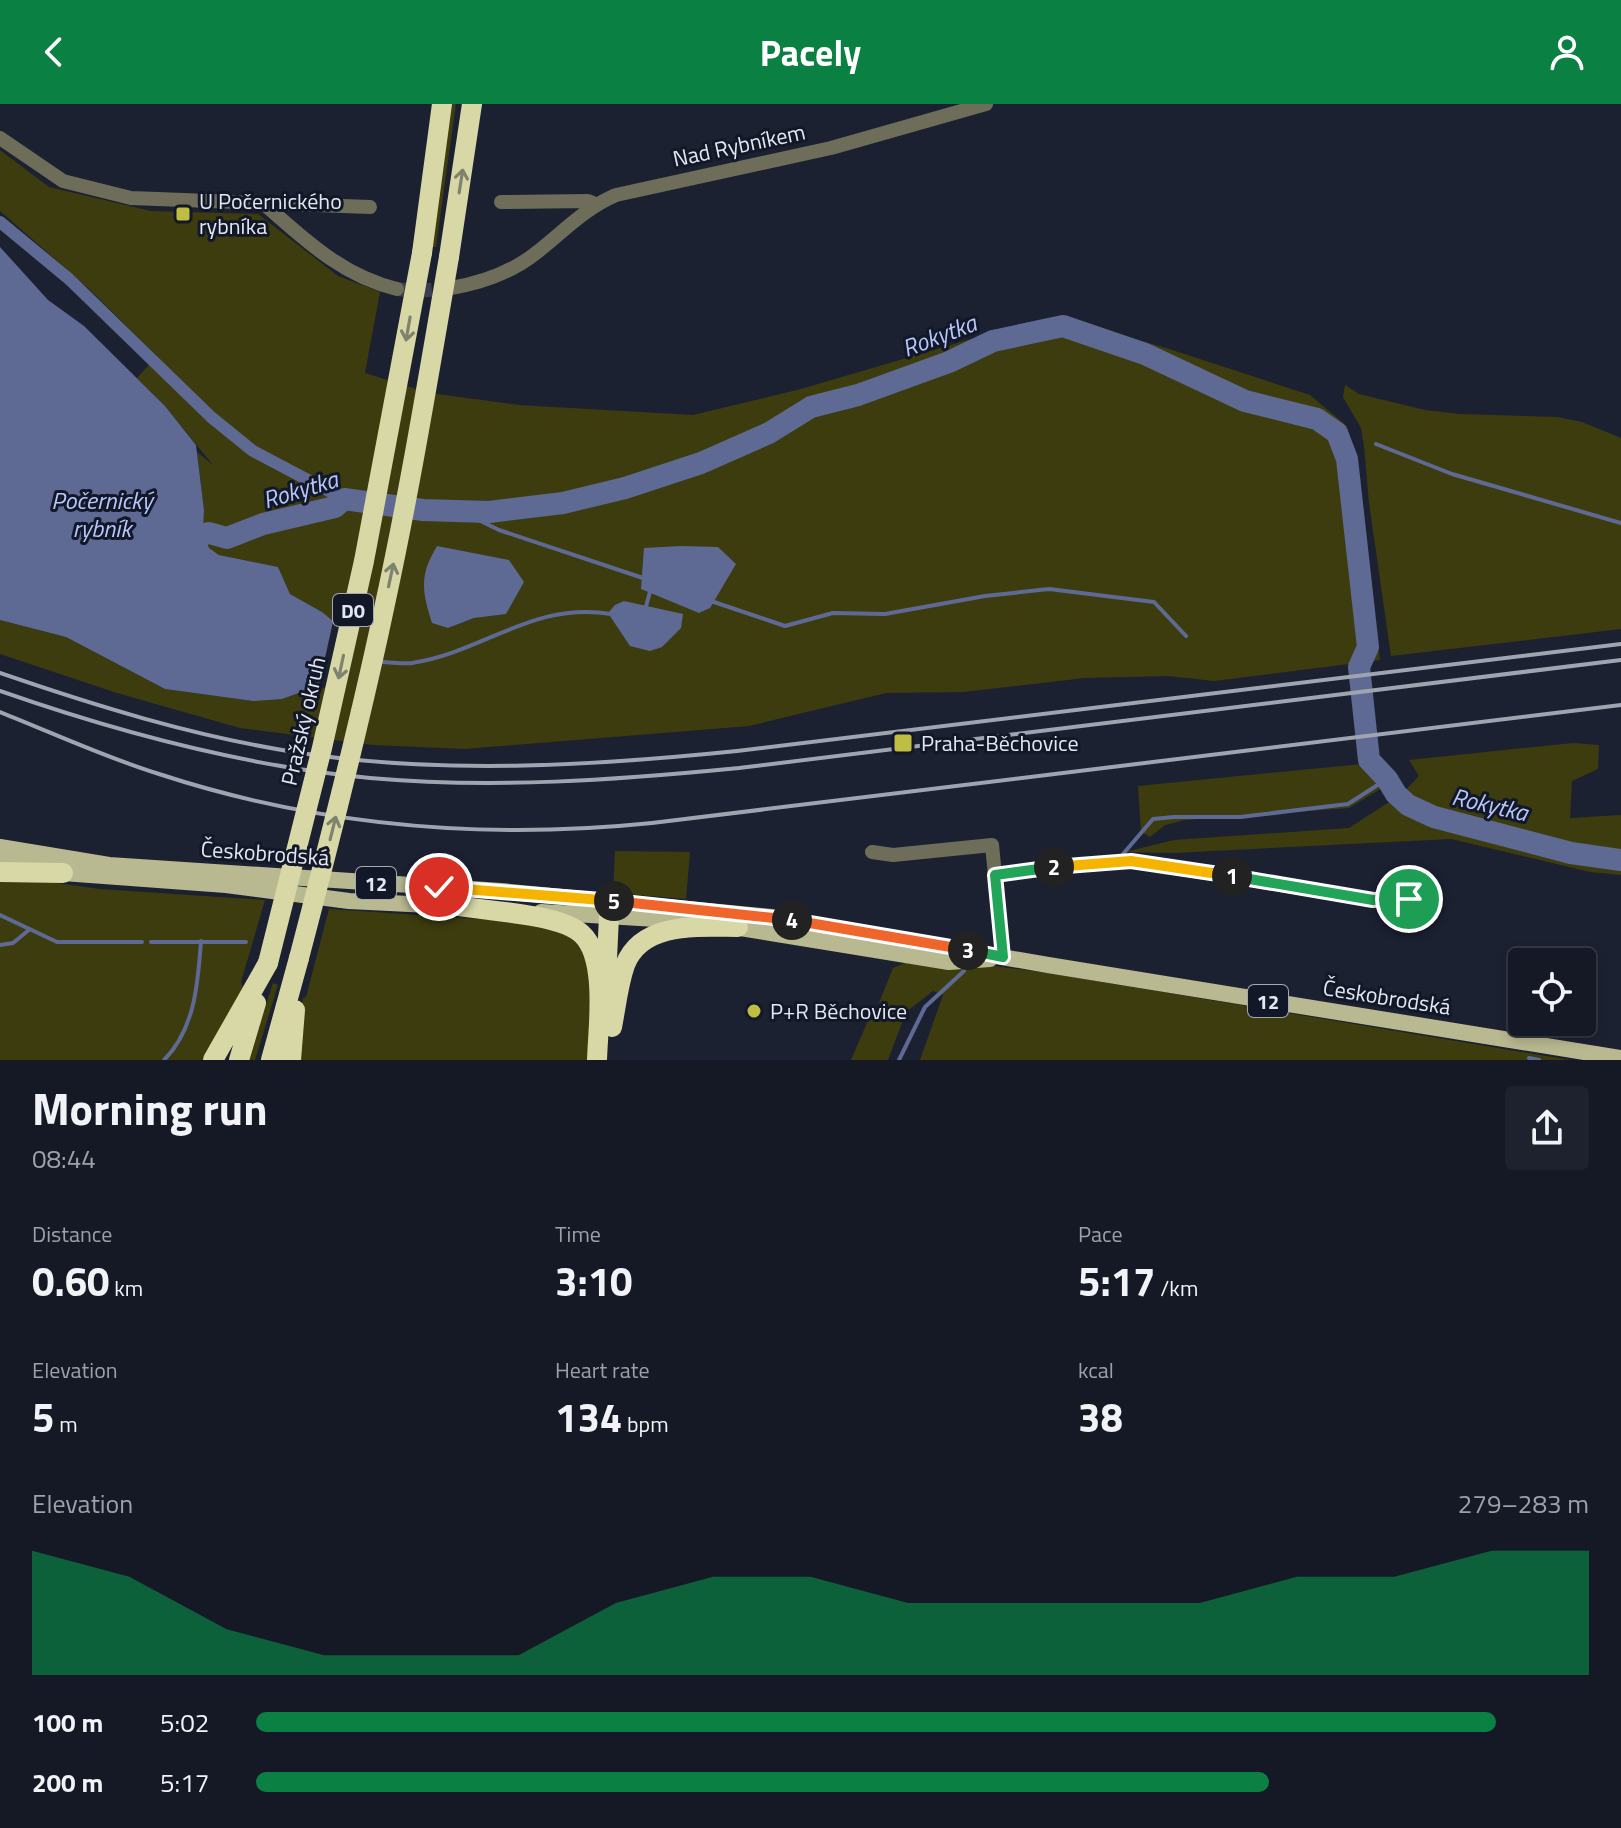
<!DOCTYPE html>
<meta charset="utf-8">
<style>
:root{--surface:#151926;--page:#1e222e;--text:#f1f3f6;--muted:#9da0a7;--line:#343843;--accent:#0b8043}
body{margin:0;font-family:"Titillium Web",sans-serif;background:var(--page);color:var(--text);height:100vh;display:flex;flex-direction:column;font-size:30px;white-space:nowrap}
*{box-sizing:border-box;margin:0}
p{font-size:26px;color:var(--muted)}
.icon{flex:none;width:44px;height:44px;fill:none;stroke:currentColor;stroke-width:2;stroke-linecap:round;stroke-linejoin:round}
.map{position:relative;height:956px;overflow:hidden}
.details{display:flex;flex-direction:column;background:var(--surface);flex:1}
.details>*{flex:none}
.tools{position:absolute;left:1508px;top:844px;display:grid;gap:16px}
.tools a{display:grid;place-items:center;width:88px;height:88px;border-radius:8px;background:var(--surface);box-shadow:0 4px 12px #0003,0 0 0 2px var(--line);font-size:40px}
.pin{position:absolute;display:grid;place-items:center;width:68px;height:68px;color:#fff;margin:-34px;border:4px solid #fff;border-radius:50%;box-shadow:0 2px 8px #0007}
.km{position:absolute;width:40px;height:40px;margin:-20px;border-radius:50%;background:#222;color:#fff;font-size:22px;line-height:40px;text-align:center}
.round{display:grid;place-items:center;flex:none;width:84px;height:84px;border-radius:8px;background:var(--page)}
.overview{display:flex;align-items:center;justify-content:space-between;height:136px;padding:0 32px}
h1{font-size:44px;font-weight:700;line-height:60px}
.metrics{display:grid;grid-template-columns:repeat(3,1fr);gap:12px;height:136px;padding:8px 32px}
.metrics div{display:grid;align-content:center}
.metrics b{font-size:40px;font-weight:700}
.metrics small{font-size:22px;font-weight:400}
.metrics p{font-size:22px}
.chart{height:224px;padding:16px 32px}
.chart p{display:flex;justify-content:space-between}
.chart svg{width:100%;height:144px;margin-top:8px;fill:var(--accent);opacity:.7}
ul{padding:0 32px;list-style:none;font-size:26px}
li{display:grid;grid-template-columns:128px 96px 1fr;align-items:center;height:60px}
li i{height:20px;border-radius:10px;background:var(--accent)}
header{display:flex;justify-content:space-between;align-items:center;height:104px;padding:0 32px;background:var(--accent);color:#fff;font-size:36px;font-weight:700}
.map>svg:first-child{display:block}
</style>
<header><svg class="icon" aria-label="back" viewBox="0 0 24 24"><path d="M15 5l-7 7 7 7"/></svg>Pacely<svg class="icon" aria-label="person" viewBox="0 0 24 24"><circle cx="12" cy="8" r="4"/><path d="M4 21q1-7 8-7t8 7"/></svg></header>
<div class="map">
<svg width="1621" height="956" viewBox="0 0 1621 956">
<rect width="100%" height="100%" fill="#1c2132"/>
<path fill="#3d3c0f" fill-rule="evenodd" d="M452 0H456L436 143H432Z
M0 46 49 83 151 107 258 110 338 172 380 188 365 269 429 289 519 301 693 311 801 285 971 235 1066 215 1166 244 1310 291 1347 322 1380 556 1214 577 1168 572 1085 574 963 588 886 589 749 622 464 645 373 641 240 624 117 589 0 550V516L66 533 165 585 253 597 322 508 290 490 278 463 219 451 208 444 203 429 204 406 197 348 213 361 165 302 137 274 157 252 88 184 0 107ZM524 478 506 509 474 514 448 524Z
M1345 281 1359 290 1425 306 1459 310 1557 313 1582 318 1621 334V525L1391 552 1369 399 1364 342 1361 324 1343 293Z
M1573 639 1599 641 1598 665 1572 677 1570 714 1621 711V771L1590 768 1451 735 1173 749 1125 748 1174 736 1349 724 1403 689 1419 672 1409 656Z
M1383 658 1395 676 1349 704 1185 716 1165 721 1150 733 1141 728 1138 682Z
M615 747 690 748 686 795 613 789Z
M12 773 100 785 265 796 241 878 243 884 213 942 202 956H0V775Z
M329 805 524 818C538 820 566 825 577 835 598 854 591 928 591 956H296L298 922 303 894 306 893Z
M907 858 986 861 1048 869 1570 956H920L943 891 933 887 906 908 888 956H851L870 912 889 905 879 899 893 864Z
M273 879 278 881 255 956H248Z"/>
<path fill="#5e6a93" d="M0 143 48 196 84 222 165 302 196 341 204 406 203 429 209 444 219 451 278 463 290 490 322 508 340 523 331 577 282 595 253 597 165 585 66 533 0 516Z
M437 442 509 456 524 478 506 510 474 514 448 524 432 519C422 487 419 472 437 442Z
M681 442 718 443 736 460 710 504 699 509 641 485 644 444Z
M624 497 683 510 681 524 662 543 650 547 630 542 608 509 615 501Z"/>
<path fill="#1c2132" d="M334 513 343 520 334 580 318 586Z"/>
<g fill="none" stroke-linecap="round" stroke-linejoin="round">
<path stroke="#5e6a93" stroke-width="4" d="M1337 329 1347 330
M1376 340 1452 370 1621 419
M456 405 499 426 646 475
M711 497 785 522 833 509 885 510 985 492 1049 485 1154 498 1186 532
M645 506 651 484
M381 558C391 558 402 560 412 559 484 548 533 497 611 510
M1123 750 1153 715 1174 713H1240L1348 700 1387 675
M0 811 57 838H142
M151 838H246
M0 841 13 839 30 825
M1529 954 1539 956
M164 956C195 925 198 879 201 837
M899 956 925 903 964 867"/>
<path stroke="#5e6a93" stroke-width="12" d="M0 118 69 175 211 313 253 347 344 395"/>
<path stroke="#5e6a93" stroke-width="22" d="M179 445 191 433 209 429 227 434 263 420 335 403 344 395 423 406 489 408 563 399 625 384 701 359 769 329 811 303 858 291 949 258 993 237 1063 222 1145 250 1245 297 1317 315 1337 329 1347 355 1368 543 1359 563 1369 656 1387 675 1396 690 1408 701 1434 713 1571 749 1621 756"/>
<path stroke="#3a3f4f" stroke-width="14" stroke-dasharray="14 7" stroke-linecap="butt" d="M397 185 417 187 451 184"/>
<path stroke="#6d6d59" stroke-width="14" d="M0 34 63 77 131 94 370 103
M501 98 588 97 595 100
M263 99C304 135 342 172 397 185
M451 184C481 179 512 168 536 149 563 128 585 104 616 91L831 44 986 0
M872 748 893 751 992 741 1003 853
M995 771 1051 763 1131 757 1373 796 1409 795"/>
<path stroke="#b8b990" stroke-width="16" d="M0 743 109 761 501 787 771 813 1048 861 1621 954
M0 756 63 769 226 781 349 797 470 803
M541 808 689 817
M728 822 949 858 990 855"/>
<path stroke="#d7d8a5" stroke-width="20" d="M422 149 442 0
M449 153 472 0
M0 768 63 769
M458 802C488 807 554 810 578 827 591 836 596 854 598 870 602 898 598 928 597 956
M606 876 609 812
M612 923C616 903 618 881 625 861 642 817 700 823 738 823
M213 956 268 859
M239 956 256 899
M271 956 299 854
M291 956 295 906"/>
<path stroke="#a0a4b1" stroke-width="4" d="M0 569C96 602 193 632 294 648 441 671 590 662 737 647L1621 540
M0 587C120 629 243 662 370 674 494 685 616 676 739 664L1621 556
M0 608C53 629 104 653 159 670 318 722 486 736 652 719L1621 601"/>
<path stroke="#d7d8a5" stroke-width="20" d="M299 854C330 736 360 619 385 500 410 385 429 269 449 153
M268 859 322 644 364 457 422 149"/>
</g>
<defs><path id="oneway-shaft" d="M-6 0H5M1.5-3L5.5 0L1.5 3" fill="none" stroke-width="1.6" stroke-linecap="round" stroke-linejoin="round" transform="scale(2)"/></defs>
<g stroke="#7f826d">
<use href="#oneway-shaft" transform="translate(461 77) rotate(-81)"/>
<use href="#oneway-shaft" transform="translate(408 225) rotate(100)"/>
<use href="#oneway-shaft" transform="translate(391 471) rotate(-78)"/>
<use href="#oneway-shaft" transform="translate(341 563) rotate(102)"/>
<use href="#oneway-shaft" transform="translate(333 724) rotate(-76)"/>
</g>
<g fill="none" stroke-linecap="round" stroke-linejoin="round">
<g stroke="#fff" stroke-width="16">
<path id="split-1" d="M1232 772 1373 796 1409 795"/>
</g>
<g stroke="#fff" stroke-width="16">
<path id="split-2" d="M1054 763 1131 757 1232 772"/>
</g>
<g stroke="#fff" stroke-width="16">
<path id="split-3" d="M968 846 1003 853 995 771 1054 763"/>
</g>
<g stroke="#fff" stroke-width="16">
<path id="split-4" d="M792 816 968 846"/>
</g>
<g stroke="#fff" stroke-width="16">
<path id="split-5" d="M614 797 792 816"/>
</g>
<g stroke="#fff" stroke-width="16">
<path id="split-6" d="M439 783 614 797"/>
</g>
<use href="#split-1" stroke="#22a559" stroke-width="10"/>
<use href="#split-2" stroke="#f5b400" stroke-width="10"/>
<use href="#split-3" stroke="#22a559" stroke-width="10"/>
<use href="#split-4" stroke="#f0652b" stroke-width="10"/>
<use href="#split-5" stroke="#f0652b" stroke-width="10"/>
<use href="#split-6" stroke="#f5b400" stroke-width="10"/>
</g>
<g fill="#c0be41" stroke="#131828" stroke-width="3">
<rect x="175" y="102" width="16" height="16" rx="4"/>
<rect x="893" y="629" width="20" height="20" rx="4"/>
<circle cx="754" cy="907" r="8"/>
</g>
<g text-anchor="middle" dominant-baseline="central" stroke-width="6" stroke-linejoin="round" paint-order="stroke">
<g fill="#131828" stroke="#a5a9b5" stroke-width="2">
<rect x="333" y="490" width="40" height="32" rx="6"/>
<rect x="356" y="763" width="40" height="32" rx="6"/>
<rect x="1248" y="881" width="40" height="32" rx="6"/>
</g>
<g font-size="20" font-weight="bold" fill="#e3e7f2">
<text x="353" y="506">D0</text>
<text x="376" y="779">12</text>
<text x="1268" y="897">12</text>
</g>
<g font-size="22" fill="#e3e7f2" stroke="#131828">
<text transform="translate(739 41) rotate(-12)">Nad Rybníkem</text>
<text transform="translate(303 617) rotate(-77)">Pražský okruh</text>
<text transform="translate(265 749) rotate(4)">Českobrodská</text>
<text transform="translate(1387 893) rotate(9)">Českobrodská</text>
</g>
<g font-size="22" fill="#e3e7f2" stroke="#131828" text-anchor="start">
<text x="199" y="97">U Počernického<tspan x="199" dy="25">rybníka</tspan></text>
<text x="921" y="639">Praha-Běchovice</text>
<text x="770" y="907">P+R Běchovice</text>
</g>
<g font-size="24" font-style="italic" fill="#b7c7fd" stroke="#131828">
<text transform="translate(939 231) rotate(-21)">Rokytka</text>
<text transform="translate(300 385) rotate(-17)">Rokytka</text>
<text x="102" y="396">Počernický<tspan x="102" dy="28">rybník</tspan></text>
<text transform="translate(1490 700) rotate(13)">Rokytka</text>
</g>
</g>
</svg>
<div class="tools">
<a><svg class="icon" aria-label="locate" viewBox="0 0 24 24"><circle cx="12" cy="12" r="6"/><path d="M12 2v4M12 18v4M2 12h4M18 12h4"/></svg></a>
</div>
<div class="pin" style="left:1409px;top:795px;background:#1e9e55"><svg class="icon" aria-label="arrive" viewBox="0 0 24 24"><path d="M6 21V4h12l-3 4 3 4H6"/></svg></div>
<div class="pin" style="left:439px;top:783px;background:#d93025"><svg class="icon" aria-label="check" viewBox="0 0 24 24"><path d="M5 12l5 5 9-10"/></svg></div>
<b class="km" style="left:1232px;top:772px">1</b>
<b class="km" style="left:1054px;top:763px">2</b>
<b class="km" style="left:968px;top:846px">3</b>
<b class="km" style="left:792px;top:816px">4</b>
<b class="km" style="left:614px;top:797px">5</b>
</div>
<section class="details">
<div class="overview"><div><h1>Morning run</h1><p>08:44</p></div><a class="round"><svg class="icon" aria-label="share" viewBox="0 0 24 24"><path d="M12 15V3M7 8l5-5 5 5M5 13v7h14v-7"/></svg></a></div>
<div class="metrics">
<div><p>Distance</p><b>0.60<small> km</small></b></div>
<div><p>Time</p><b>3:10</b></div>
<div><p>Pace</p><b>5:17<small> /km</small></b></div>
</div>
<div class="metrics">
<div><p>Elevation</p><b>5<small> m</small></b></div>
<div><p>Heart rate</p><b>134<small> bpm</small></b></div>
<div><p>kcal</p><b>38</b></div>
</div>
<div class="chart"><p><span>Elevation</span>279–283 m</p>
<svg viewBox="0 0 160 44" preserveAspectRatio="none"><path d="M0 44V6L10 14L20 30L30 38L40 38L50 38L60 22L70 14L80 14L90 22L100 22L110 22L120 22L130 14L140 14L150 6L160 6V44z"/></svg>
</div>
<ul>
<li><b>100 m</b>5:02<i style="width:93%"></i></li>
<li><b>200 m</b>5:17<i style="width:76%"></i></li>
</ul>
</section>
